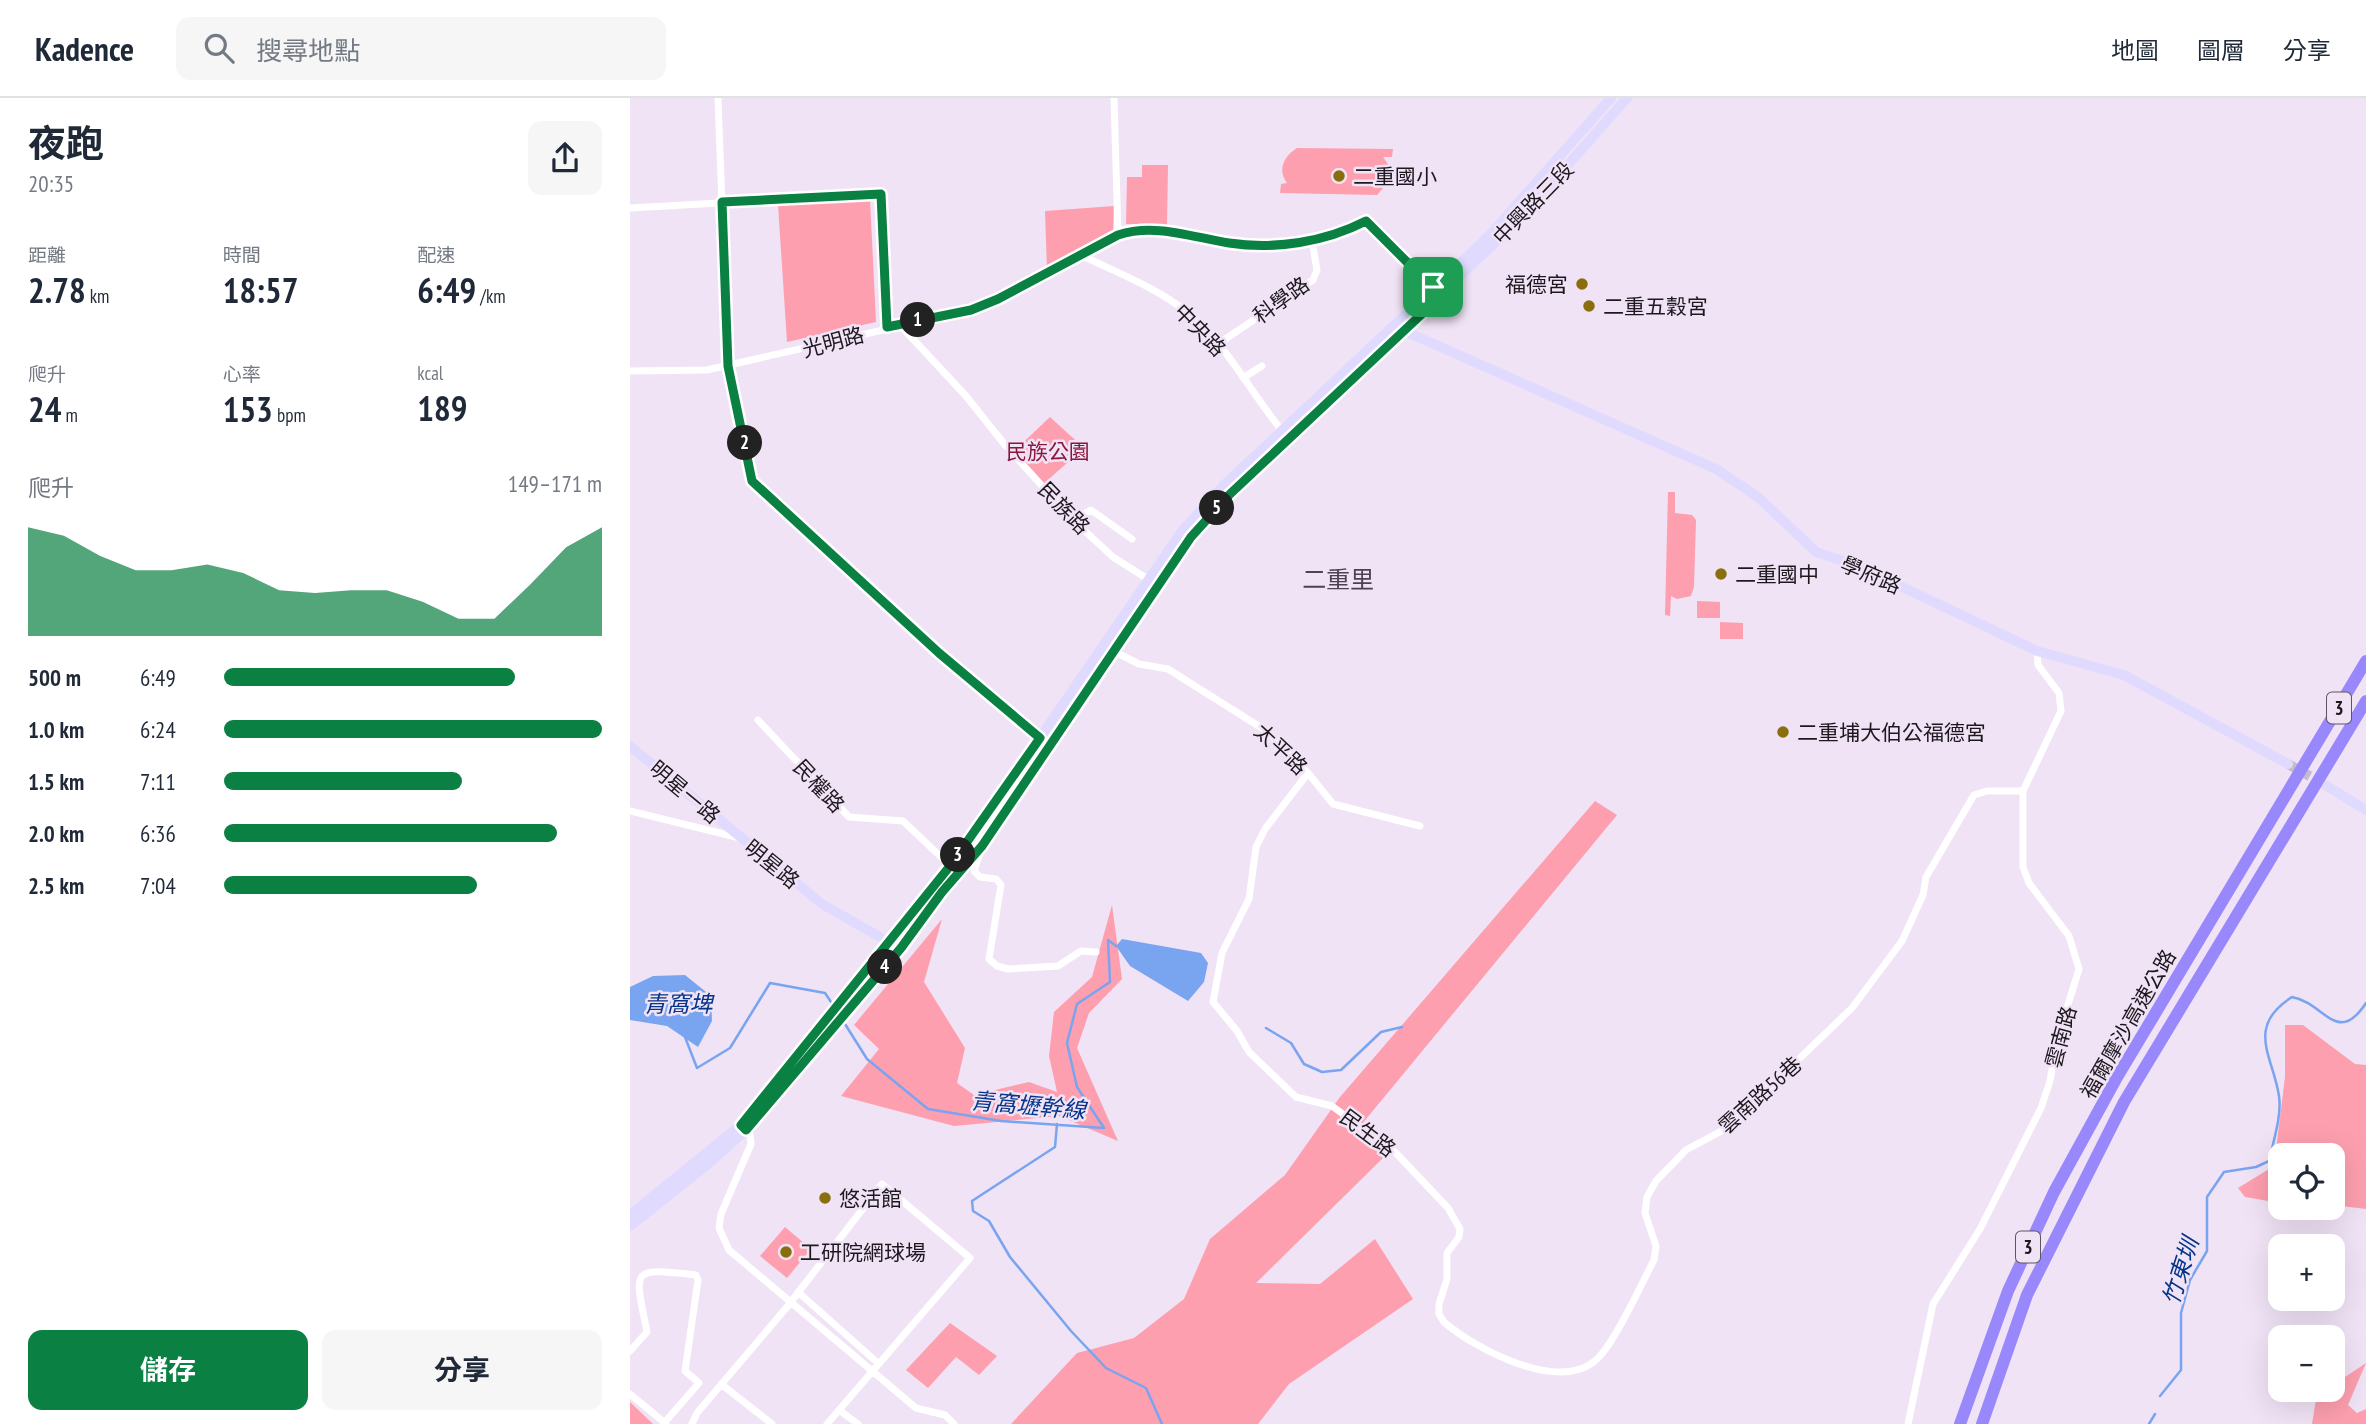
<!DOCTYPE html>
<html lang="zh-TW">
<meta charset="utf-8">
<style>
:root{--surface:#fff;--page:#f6f6f7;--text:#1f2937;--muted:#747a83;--line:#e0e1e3;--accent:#0b8043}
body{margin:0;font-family:"PT Sans Narrow","Noto Sans TC",sans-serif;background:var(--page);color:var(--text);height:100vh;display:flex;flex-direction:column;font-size:26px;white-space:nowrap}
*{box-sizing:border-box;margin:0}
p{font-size:23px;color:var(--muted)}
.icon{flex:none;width:38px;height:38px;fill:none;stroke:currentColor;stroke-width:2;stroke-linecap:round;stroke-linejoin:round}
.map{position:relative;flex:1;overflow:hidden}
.drawer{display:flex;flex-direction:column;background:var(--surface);width:630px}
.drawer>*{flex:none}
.buttons{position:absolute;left:1638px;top:1045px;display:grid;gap:14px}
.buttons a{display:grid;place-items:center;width:77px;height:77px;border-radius:14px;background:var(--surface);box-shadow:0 7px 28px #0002;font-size:35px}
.pin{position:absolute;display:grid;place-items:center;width:60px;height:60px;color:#fff;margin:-30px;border-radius:14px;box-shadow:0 4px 10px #0006}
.km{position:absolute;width:35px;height:35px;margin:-18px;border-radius:50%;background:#222;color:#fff;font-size:19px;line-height:35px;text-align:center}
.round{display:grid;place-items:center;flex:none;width:74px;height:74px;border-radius:14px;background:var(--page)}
.overview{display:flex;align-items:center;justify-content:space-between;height:119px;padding:0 28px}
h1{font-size:38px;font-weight:700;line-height:52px}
.figures{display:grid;grid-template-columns:repeat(3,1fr);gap:10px;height:119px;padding:7px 28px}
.figures div{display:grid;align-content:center}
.figures b{font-size:35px;font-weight:700}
.figures small{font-size:19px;font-weight:400}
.figures p{font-size:19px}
.chart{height:196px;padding:14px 28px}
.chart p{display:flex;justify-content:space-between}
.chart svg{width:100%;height:126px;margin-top:7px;fill:var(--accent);opacity:.7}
.cta{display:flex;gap:14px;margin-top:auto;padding:14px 28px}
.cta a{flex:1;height:80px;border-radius:14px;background:var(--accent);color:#fff;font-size:28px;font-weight:700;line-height:80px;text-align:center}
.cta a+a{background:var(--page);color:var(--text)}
ul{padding:0 28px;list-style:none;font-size:23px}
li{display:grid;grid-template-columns:112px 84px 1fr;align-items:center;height:52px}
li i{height:18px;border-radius:9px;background:var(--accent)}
header{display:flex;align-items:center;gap:42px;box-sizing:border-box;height:98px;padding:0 35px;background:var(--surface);border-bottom:2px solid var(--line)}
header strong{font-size:33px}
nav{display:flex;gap:38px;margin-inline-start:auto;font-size:24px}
.search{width:490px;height:63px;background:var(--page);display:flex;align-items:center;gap:18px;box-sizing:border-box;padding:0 24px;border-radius:14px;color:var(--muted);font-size:26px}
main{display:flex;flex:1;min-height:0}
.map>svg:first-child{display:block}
</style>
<header>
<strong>Kadence</strong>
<div class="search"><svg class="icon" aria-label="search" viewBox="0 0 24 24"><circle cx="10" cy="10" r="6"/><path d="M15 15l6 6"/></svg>搜尋地點</div>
<nav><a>地圖</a><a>圖層</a><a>分享</a></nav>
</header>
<main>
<section class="drawer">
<div class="overview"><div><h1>夜跑</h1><p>20:35</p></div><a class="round"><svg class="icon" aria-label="share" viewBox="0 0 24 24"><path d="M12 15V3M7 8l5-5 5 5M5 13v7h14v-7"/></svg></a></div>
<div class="figures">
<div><p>距離</p><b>2.78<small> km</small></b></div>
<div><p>時間</p><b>18:57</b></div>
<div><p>配速</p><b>6:49<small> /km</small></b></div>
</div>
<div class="figures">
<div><p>爬升</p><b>24<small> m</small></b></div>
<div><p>心率</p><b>153<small> bpm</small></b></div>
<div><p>kcal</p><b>189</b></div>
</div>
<div class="chart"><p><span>爬升</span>149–171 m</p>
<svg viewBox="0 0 160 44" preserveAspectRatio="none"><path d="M0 44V6L10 9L20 16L30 21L40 21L50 19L60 22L70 28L80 29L90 28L100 28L110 32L120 38L130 38L140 26L150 13L160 6V44z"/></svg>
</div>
<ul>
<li><b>500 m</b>6:49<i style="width:77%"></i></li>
<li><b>1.0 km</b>6:24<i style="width:100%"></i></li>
<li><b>1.5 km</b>7:11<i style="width:63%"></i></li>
<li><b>2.0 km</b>6:36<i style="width:88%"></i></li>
<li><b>2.5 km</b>7:04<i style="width:67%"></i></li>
</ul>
<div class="cta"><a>儲存</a><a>分享</a></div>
</section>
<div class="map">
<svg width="1736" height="1326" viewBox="0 0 1736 1326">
<rect width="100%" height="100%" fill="#f0e3f6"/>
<path fill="#fd9faf" d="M667 50 763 51 762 59H753L760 69V82L747 97 650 95 651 86 657 85C647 72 654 58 667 50Z
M512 67H538L537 127 496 126 497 79H512Z
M240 101 246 224 157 244 148 107Z
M484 108 483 133 417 172 415 113Z
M420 319 454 350 411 388 381 356Z
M1038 394H1045V415L1062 417 1066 422 1064 489 1061 498 1047 501 1041 498 1040 518 1035 517Z
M1067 503 1090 504V520H1067Z
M1090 524 1113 525V541H1090Z
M965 703 987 717 727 1032 753 1060 626 1185 690 1186 745 1141 783 1201 659 1286 628 1326H381L447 1255 504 1240 554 1201 580 1141 655 1077 710 999Z
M482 807 492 881 459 915 447 950 488 1043 429 1018 324 1028 211 998 249 951 224 927 312 821 294 884 335 950 327 985 344 997 399 984 427 994 419 958 424 914 462 879Z
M1655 927H1673L1725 966 1736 967V1111L1703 1107V1057H1650V1105L1615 1099 1608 1090 1644 1068 1655 979Z
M155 1129 181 1151 157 1180 130 1158Z
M320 1225 367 1258 349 1277 326 1259 298 1290 276 1272Z
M1736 1265 1718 1307 1727 1315 1736 1311V1326H1682L1687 1295 1703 1292V1287Z
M0 1304 23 1326H0Z"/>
<path fill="#79a4ef" d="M492 841 571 855 578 865 574 884 558 903 500 868 486 848Z
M55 877 81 898 82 923 68 949 37 928 0 922V889L23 878Z"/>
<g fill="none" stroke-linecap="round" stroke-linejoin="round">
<path stroke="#79a4ef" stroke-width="2.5" d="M215 926 237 961 298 1011 371 1023 474 1030 447 989 437 945 447 906 480 884 478 842 486 848
M636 930 661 945 674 966 692 974 711 972 751 934 772 929
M55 939 67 970 100 950 140 885 195 895 203 907
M427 1026 425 1049 342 1103 343 1113 359 1123 380 1159 441 1233 476 1270 516 1290 532 1326
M1530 1298 1551 1272V1215L1560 1182 1577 1153V1099L1594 1074 1626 1069 1639 1063C1643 1044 1652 1018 1649 998 1643 958 1615 929 1662 899 1695 905 1707 949 1736 905
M1519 1326 1525 1316"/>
<path stroke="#c6bacb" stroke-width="10" stroke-dasharray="10 5" stroke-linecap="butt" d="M1658 666 1694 686"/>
<path stroke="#fff" stroke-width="7" d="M88 0 98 268 122 383 309 555 413 643
M484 0 488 137
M0 110 251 96 257 229
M453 158C488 175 527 190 557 214 597 246 621 296 654 335
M269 226 336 298 375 347 443 422 483 459 527 487
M588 246 683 182 687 172 682 143
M0 273 77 272 341 212C379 197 417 178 453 158 472 148 486 137 506 131 594 134 648 168 736 123L807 192
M613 280 632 268
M443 422 461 412 502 441
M481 552 509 566 538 571 638 634 678 675 703 706 790 728
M128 622 219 719 273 723 329 776
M678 675 635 731 626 749 619 801 592 855 583 904 607 933 619 954 666 999 702 1008 766 1055 818 1110 830 1131 829 1139 817 1155V1181L809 1206V1216L814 1224C845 1251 930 1296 967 1261 984 1246 1012 1185 1024 1162L1026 1148 1015 1115 1017 1099 1026 1083 1056 1052 1097 1030 1222 910 1272 843 1293 797 1296 779 1344 697 1357 693H1393
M0 713 110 740
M341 740 352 748 344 773 350 779 366 781 371 787 359 861 367 868 378 871 428 868 451 853 466 854
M114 1030 120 1037 121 1046 91 1116 89 1130 99 1152 286 1310 315 1317 324 1326
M168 1194 249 1266
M0 1253 17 1234C4 1169 0 1170 66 1177L68 1182 55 1273 69 1285 34 1325
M91 1286 142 1326
M0 1296 36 1326
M209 1312 228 1326
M62 1326 67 1315 157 1209 252 1086 340 1160 197 1326
M1278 1326 1303 1206 1350 1131 1411 1010 1420 983 1427 942 1449 871 1439 838 1399 785 1393 769V693L1431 613 1429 595 1408 567 1407 553"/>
<path stroke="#e0dbfe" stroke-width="10" d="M770 231 1086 371 1128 399 1186 454 1228 468 1407 553 1494 577 1658 666
M0 648 192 806 271 851
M1695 687 1736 712
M0 1117 111 1027 341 740 552 433 592 389 858 139 981 0
M0 1128 78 1066 116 1032 271 851 312 794 352 748 561 439 600 396 891 120 997 0"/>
<path stroke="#9988fc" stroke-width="12" d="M1330 1326 1378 1193 1424 1094 1486 981 1736 563
M1352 1326 1397 1197 1494 1004 1736 603"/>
</g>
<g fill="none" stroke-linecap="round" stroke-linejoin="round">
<g stroke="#fff" stroke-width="14">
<path id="route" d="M251 96 257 229 341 212 368 201 488 137C525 125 561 139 599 145 645 152 695 144 736 123L811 198 600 396 561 439 352 748 312 794 271 850 116 1032 111 1027 320 768 410 640 309 555 122 383 98 268 92 104Z"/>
</g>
<use href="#route" stroke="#0b8043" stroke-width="9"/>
</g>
<g fill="#8a6e0e" stroke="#f0e3f6" stroke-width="2.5">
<circle cx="709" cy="78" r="7"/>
<circle cx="952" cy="186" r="7"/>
<circle cx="959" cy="208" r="7"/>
<circle cx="1091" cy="476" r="7"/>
<circle cx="1153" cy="634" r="7"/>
<circle cx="195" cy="1100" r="7"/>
<circle cx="156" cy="1154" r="7"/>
</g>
<g text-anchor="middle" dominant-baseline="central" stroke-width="5" stroke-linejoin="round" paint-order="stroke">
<g fill="#f0e3f6" stroke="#5c555f" stroke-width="2">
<rect x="1697" y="594.5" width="24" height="31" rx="5"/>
<rect x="1386" y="1133.5" width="24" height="31" rx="5"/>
</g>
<g font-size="19" font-weight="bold" fill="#1c181e">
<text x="1709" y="610">3</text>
<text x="1398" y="1149">3</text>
</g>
<g font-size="21" fill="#1c181e" stroke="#f0e3f6" text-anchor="start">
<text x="723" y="78">二重國小</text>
<text x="938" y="186" text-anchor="end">福德宮</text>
<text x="973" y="208">二重五穀宮</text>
<text x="1105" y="476">二重國中</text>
<text x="1167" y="634">二重埔大伯公福德宮</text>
<text x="209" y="1100">悠活館</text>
<text x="170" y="1154">工研院網球場</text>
</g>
<g font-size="21" fill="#1c181e" stroke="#f0e3f6">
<text transform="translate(903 105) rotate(-46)">中興路三段</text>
<text transform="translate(651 202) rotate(-36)">科學路</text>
<text transform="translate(570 232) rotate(46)">中央路</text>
<text transform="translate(203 244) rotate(-15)">光明路</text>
<text transform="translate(434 410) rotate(46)">民族路</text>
<text transform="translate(1241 477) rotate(23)">學府路</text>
<text transform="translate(651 651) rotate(43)">太平路</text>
<text transform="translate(189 688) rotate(47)">民權路</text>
<text transform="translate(55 694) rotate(40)">明星一路</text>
<text transform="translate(142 766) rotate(39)">明星路</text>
<text transform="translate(1498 926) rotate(-60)">福爾摩沙高速公路</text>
<text transform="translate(1431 939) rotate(-75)">雲南路</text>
<text transform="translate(1130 997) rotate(-42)">雲南路56巷</text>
<text transform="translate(738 1035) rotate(37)">民生路</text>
</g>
<g font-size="21" fill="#8a173b" stroke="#f0e3f6">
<text x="418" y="353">民族公園</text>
</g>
<g font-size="23" font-style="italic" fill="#05358a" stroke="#f0e3f6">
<text x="48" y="905">青窩埤</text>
<text transform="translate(398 1007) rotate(5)">青窩壢幹線</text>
<text transform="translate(1550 1173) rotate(-72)">竹東圳</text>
</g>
<g font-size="24" fill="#4d4252" stroke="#f0e3f6">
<text x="708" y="481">二重里</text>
</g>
</g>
</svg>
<div class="buttons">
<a><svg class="icon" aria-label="locate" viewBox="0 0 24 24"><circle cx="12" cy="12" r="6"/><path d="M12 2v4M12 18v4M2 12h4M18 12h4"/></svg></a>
<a>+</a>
<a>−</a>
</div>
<div class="pin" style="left:803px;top:189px;background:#1e9e55"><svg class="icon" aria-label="arrive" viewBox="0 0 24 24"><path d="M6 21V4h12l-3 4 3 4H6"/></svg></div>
<b class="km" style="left:288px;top:222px">1</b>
<b class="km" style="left:115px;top:345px">2</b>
<b class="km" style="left:328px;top:757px">3</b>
<b class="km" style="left:255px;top:869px">4</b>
<b class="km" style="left:587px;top:410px">5</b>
</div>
</main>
